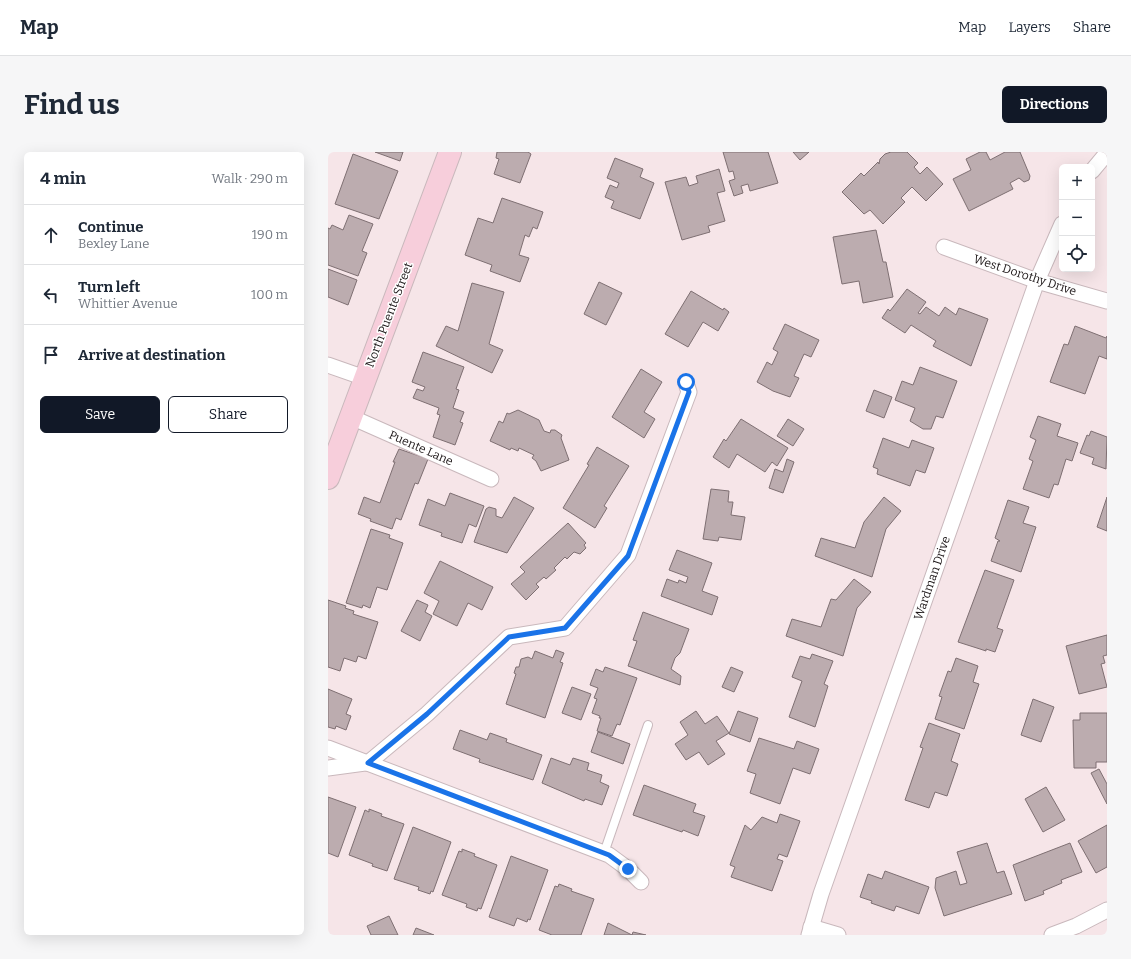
<!DOCTYPE html>
<html lang="en">
<head>
<meta charset="utf-8">
<style>
	:root { --surface:#fff; --page:#f6f6f7; --text:#1f2937; --muted:#747a83; --line:#e0e1e3; --accent:#111827 }
	body { margin:0; font-family:Bitter,serif; background:var(--page); color:var(--text) }
	.controls { position:absolute; right:12px; top:12px; display:grid; overflow:hidden; border-radius:6px; box-shadow:0 4px 16px #0002 }
	.controls button { width:36px; height:36px; display:grid; place-items:center; padding:0; border:0; border-bottom:1px solid var(--line); background:var(--surface); color:var(--text); font:20px sans-serif }
	.stop { position:absolute; width:12px; height:12px; margin:-9px; border:3px solid #1a73e8; border-radius:50%; background:#fff }
	.stop.end { background:#1a73e8; border-color:#fff; box-shadow:0 1px 4px #0008 }
	.list { margin:0; padding:0; list-style:none }
	h2 { display:flex; justify-content:space-between; align-items:center; height:52px; margin:0; padding:0 16px; font-size:17px }
	h2 small { font-size:13px; font-weight:400; color:var(--muted) }
	.list li { display:grid; grid-template-columns:26px 1fr auto; gap:12px; align-items:center; box-sizing:border-box; height:60px; padding:0 16px; border-top:1px solid var(--line) }
	.list b { display:block; font-size:15px; white-space:nowrap }
	.list p { margin:0; font-size:13px; white-space:nowrap; color:var(--muted) }
	.list em { font-size:13px; font-style:normal; color:var(--muted) }
	.actions { display:flex; gap:8px; padding:12px 16px }
	.actions a { flex:1; padding:9px 0; border:1px solid var(--accent); border-radius:6px; text-align:center; font-size:14px; color:var(--accent) }
	.actions .main { background:var(--accent); color:#fff }
	.icon { flex:none; width:22px; height:22px; fill:none; stroke:currentColor; stroke-width:2; stroke-linecap:round; stroke-linejoin:round }
	.map { position:relative; flex:none; width:779px; height:783px; overflow:hidden; border-radius:6px }
	header { display:flex; align-items:center; gap:24px; box-sizing:border-box; height:56px; padding:0 20px; background:var(--surface); border-bottom:1px solid var(--line) }
	header strong { font-size:19px }
	nav { display:flex; gap:22px; margin-inline-start:auto; font-size:14px }
	.intro { display:flex; align-items:center; justify-content:space-between; box-sizing:border-box; height:96px; padding:0 24px }
	h1 { margin:0; font-size:28px }
	.button { padding:10px 18px; border-radius:6px; background:var(--accent); color:#fff; font-size:14px; font-weight:700 }
	main { display:flex; gap:24px; padding:0 24px }
	aside { flex:1; background:var(--surface); border-radius:6px; box-shadow:0 4px 16px #0002 }
	.map>svg:first-child { display:block }
</style>
</head>
<body>
<header>
<strong>Map</strong>
<nav><a>Map</a><a>Layers</a><a>Share</a></nav>
</header>
<div class="intro"><h1>Find us</h1><a class="button">Directions</a></div>
<main>
<aside>
<h2>4 min<small>Walk · 290 m</small></h2>
<ul class="list">
<li><svg class="icon" aria-label="ahead" viewBox="0 0 24 24"><path d="M12 20V5M6 11l6-6 6 6"/></svg><div><b>Continue</b><p>Bexley Lane</p></div><em>190 m</em></li>
<li><svg class="icon" aria-label="left" viewBox="0 0 24 24"><path d="M17 20v-9H6M10 6l-5 5 5 5"/></svg><div><b>Turn left</b><p>Whittier Avenue</p></div><em>100 m</em></li>
<li><svg class="icon" aria-label="arrive" viewBox="0 0 24 24"><path d="M6 21V4h12l-3 4 3 4H6"/></svg><div><b>Arrive at destination</b></div></li>
</ul>
<div class="actions"><a class="main">Save</a><a>Share</a></div>
</aside>
<div class="map">
<svg width="779" height="783" viewBox="0 0 779 783">
	<rect width="100%" height="100%" fill="#f6e5e8"/>
	<!-- building -->
	<g fill="#bcacaf" stroke="#7e6f72">
		<polygon points="47,0 75,0 72,9"/>
		<polygon points="169,0 200,0 203,2 192,31 166,22 171,7 168,6"/>
		<polygon points="395,0 440,0 450,31 422,39 420,32 413,34 415,41 406,44 401,29 407,27 405,19 401,20"/>
		<polygon points="465,0 481,0 472,8"/>
		<polygon points="563,0 579,0 590,11 586,15 592,22 599,15 615,32 598,49 584,35 573,46 577,50 555,72 542,58 536,62 514,40 533,21 536,24 550,10 551,12 552,7 557,2"/>
		<polygon points="652,0 658,0 662,8 677,0 692,0 702,24 701,28 696,30 691,26 682,31 685,37 641,59 625,27 643,18 638,7"/>
		<polygon points="25,2 70,19 51,67 7,52"/>
		<polygon points="287,6 315,17 312,25 326,31 312,67 283,56 286,49 277,45 282,33 289,36 291,31 279,26"/>
		<polygon points="391,17 397,39 389,41 397,69 380,74 382,80 354,88 337,30 358,25 361,34 370,31 368,24"/>
		<polygon points="174,46 215,60 209,77 205,75 201,85 197,83 191,103 201,106 192,130 162,119 164,113 137,103 150,66 165,71"/>
		<polygon points="21,63 45,72 34,99 39,101 30,124 0,113 0,76 2,77 4,73 15,78"/>
		<polygon points="548,78 555,110 558,110 565,145 535,151 531,129 514,132 505,85"/>
		<polygon points="0,117 29,128 20,153 0,145"/>
		<polygon points="271,130 294,141 278,173 256,162"/>
		<polygon points="144,131 176,140 161,192 175,198 164,221 108,194 118,174 130,179"/>
		<polygon points="579,137 598,150 590,161 592,162 598,155 611,164 617,155 628,163 631,156 660,167 643,214 605,194 608,189 583,173 577,181 554,166 560,157 562,159"/>
		<polygon points="363,139 395,158 396,156 401,160 390,179 375,170 360,195 337,182"/>
		<polygon points="457,172 491,188 483,205 476,202 466,224 471,226 462,245 445,239 429,230 439,210 444,213 450,200 445,197"/>
		<polygon points="747,174 778,186 779,184 779,207 771,204 757,242 722,230 736,192 740,193"/>
		<polygon points="95,200 136,215 128,237 131,238 125,256 136,260 132,270 135,271 127,293 105,285 112,263 109,262 111,256 85,246 89,237 95,239 97,235 84,230"/>
		<polygon points="592,215 629,229 615,266 608,264 603,277 595,277 582,269 587,256 567,248 574,229 585,233"/>
		<polygon points="313,217 334,230 316,260 327,267 316,286 284,265"/>
		<polygon points="546,238 564,245 556,266 538,259"/>
		<polygon points="190,258 211,268 216,279 222,281 223,278 227,278 234,283 233,286 241,308 213,319 208,309 204,306 206,303 191,296 190,299 183,296 182,298 162,289 171,269 175,271 179,261 181,262"/>
		<polygon points="710,264 733,272 729,284 750,291 744,309 738,307 730,333 726,332 721,346 695,337 705,309 701,307 708,288 702,285"/>
		<polygon points="413,267 460,296 449,314 444,310 437,320 409,302 401,316 385,305 396,287 398,289"/>
		<polygon points="460,267 476,277 465,294 449,284"/>
		<polygon points="763,279 779,285 778,317 764,312 766,306 752,301 759,283 761,284"/>
		<polygon points="555,286 581,296 584,288 606,296 597,321 588,318 582,334 549,322 550,317 545,315"/>
		<polygon points="269,295 301,314 276,354 279,356 267,376 235,356 261,313 259,312"/>
		<polygon points="71,297 100,307 90,332 87,331 73,368 68,366 64,377 42,369 43,367 30,362 36,345 52,351 67,310 65,310"/>
		<polygon points="459,307 466,310 455,341 441,336 447,317 455,320"/>
		<polygon points="383,337 401,339 400,350 405,350 403,363 417,365 413,388 391,385 390,389 375,387"/>
		<polygon points="122,341 156,354 148,375 141,372 134,391 113,384 114,381 91,373 100,347 117,354"/>
		<polygon points="186,345 206,356 179,401 146,390 158,357 161,355 168,357 168,364 174,366"/>
		<polygon points="556,345 573,359 558,377 544,425 487,404 493,386 527,396 536,370"/>
		<polygon points="779,345 779,379 769,375"/>
		<polygon points="680,348 701,355 695,371 708,375 693,420 663,409 670,389 672,389 667,386"/>
		<polygon points="240,371 258,391 256,393 258,396 252,402 246,400 239,407 237,405 226,416 228,418 218,427 216,425 208,432 211,435 198,448 183,432 197,420 192,415"/>
		<polygon points="43,377 62,383 61,386 75,391 59,438 49,435 42,456 35,453 34,456 18,451"/>
		<polygon points="349,398 384,411 374,439 390,445 384,463 333,444 339,427 350,431 351,428 358,431 360,425 341,418"/>
		<polygon points="112,409 165,435 154,458 140,451 129,474 105,462 111,449 96,441"/>
		<polygon points="657,418 686,428 669,476 675,478 667,500 658,497 658,499 652,497 630,490"/>
		<polygon points="526,427 543,440 529,456 515,504 458,484 464,467 493,475 503,447 508,448"/>
		<polygon points="0,448 18,454 17,456 26,459 25,462 50,470 38,507 30,504 28,510 16,506 12,519 0,515"/>
		<polygon points="89,448 100,453 97,460 104,464 92,489 73,479"/>
		<polygon points="315,460 361,477 352,501 347,506 343,517 353,524 352,533 300,514 309,489 305,488"/>
		<polygon points="779,483 779,503 775,504 777,511 773,512 779,535 751,542 738,494"/>
		<polygon points="228,498 236,501 232,510 235,511 217,566 178,552 188,522 186,521 188,515 191,515 193,507 200,505 204,507 207,499 225,506"/>
		<polygon points="484,502 505,509 496,532 500,534 487,575 461,565 474,529 464,525 472,504 482,507"/>
		<polygon points="628,506 650,514 645,530 651,532 636,577 607,567 614,545 611,544 620,519 623,520"/>
		<polygon points="277,515 309,526 292,573 289,572 284,584 269,579 273,566 271,566 272,564 264,561 269,547 266,546 270,536 262,533 268,517 275,520"/>
		<polygon points="403,515 415,520 406,540 394,535"/>
		<polygon points="244,535 263,542 253,568 234,561"/>
		<polygon points="0,537 24,547 18,562 23,564 18,578 8,574 7,577 0,575"/>
		<polygon points="705,547 726,555 713,590 693,583"/>
		<polygon points="368,559 377,572 389,564 401,581 388,589 397,602 380,613 371,600 358,608 347,592 360,583 352,570"/>
		<polygon points="410,559 430,566 422,590 401,582"/>
		<polygon points="752,561 779,561 779,610 768,610 768,616 746,616 745,568 752,568"/>
		<polygon points="601,571 632,582 623,609 630,612 619,644 607,640 601,656 577,648 595,596 592,595"/>
		<polygon points="132,578 159,588 162,581 179,587 178,590 214,603 205,628 151,610 152,607 125,597"/>
		<polygon points="270,580 302,592 295,612 263,600"/>
		<polygon points="431,586 466,597 469,589 491,597 482,622 465,616 452,652 422,641 428,622 419,619"/>
		<polygon points="223,606 242,613 245,606 261,611 259,618 274,623 272,630 281,634 274,653 257,647 256,649 214,631"/>
		<polygon points="771,617 779,632 779,652 763,621"/>
		<polygon points="316,633 368,652 365,660 377,664 370,684 355,678 354,680 305,663"/>
		<polygon points="718,635 737,668 715,680 697,647"/>
		<polygon points="0,645 28,655 10,705 0,701"/>
		<polygon points="41,657 54,662 53,664 76,672 59,719 44,714 45,712 21,703 37,658 41,660"/>
		<polygon points="452,662 472,669 459,705 451,702 449,707 455,709 444,739 403,725 407,715 402,713 417,673 423,678 434,665 449,671"/>
		<polygon points="779,673 779,715 768,721 750,689"/>
		<polygon points="85,675 123,690 105,740 103,739 102,742 90,738 91,735 66,727"/>
		<polygon points="659,691 669,721 676,719 684,742 616,764 607,736 608,726 628,719 632,733 639,731 629,700"/>
		<polygon points="742,691 754,720 733,728 734,731 715,739 716,742 697,749 685,713"/>
		<polygon points="134,697 147,702 146,704 169,713 153,757 150,756 149,759 138,755 139,752 114,743 131,699 134,700"/>
		<polygon points="183,704 220,718 202,768 200,767 199,770 189,766 186,774 161,765"/>
		<polygon points="557,719 601,735 591,762 568,754 566,759 543,751 544,749 532,745 540,722 554,727"/>
		<polygon points="231,732 244,737 243,739 266,747 253,783 224,783 211,778 227,734 230,735"/>
		<polygon points="61,764 70,783 43,783 39,774"/>
		<polygon points="280,771 304,783 305,780 318,783 276,783"/>
		<polygon points="88,776 106,783 85,783"/>
	</g>
	<g fill="none" stroke-linecap="round" stroke-linejoin="round">
		<defs>
			<polyline id="lane" points="276,701 320,573"/>
			<g id="street">
				<polyline points="764,19 779,1"/>
				<polyline points="616,95 709,129 779,149"/>
				<polyline points="0,213 37,226"/>
				<polyline points="23,265 163,327"/>
				<polyline points="0,596 281,703 300,717 313,730"/>
				<polyline points="40,611 99,562 181,485 237,476 300,403 361,240 358,231"/>
				<polyline points="0,616 37,611"/>
				<polyline points="483,775 510,783"/>
				<polyline points="481,783 493,742 709,129 734,72"/>
				<polyline points="724,783 748,774 779,758"/>
			</g>
			<polyline id="secondary" points="0,326 122,0"/>
		</defs>
		<!-- lane casing -->
		<use href="#lane" stroke="#c9b8bc" stroke-width="10"/>
		<!-- street casing -->
		<use href="#street" stroke="#c9b8bc" stroke-width="17"/>
		<!-- secondary casing -->
		<use href="#secondary" stroke="#c9b8bc" stroke-width="24"/>
		<!-- lane -->
		<use href="#lane" stroke="#fff" stroke-width="8"/>
		<!-- street -->
		<use href="#street" stroke="#fff" stroke-width="15"/>
		<!-- secondary -->
		<use href="#secondary" stroke="#f7cedb" stroke-width="22"/>
	</g>
	<g fill="none" stroke-linecap="round" stroke-linejoin="round">
		<!-- route -->
		<polyline stroke="#1a73e8" stroke-width="5" points="300,717 281,703 40,611 99,562 181,485 237,476 300,404 361,240 358,230"/>
	</g>
	<g text-anchor="middle" stroke-width="3" stroke-linejoin="round" paint-order="stroke">
		<!-- street labels -->
		<g font-size="12" fill="#1e1819" stroke="#fff">
			<text transform="translate(697 123) rotate(18)" y="4">West Dorothy Drive</text>
			<text transform="translate(61 163) rotate(-69)" y="4">North Puente Street</text>
			<text transform="translate(93 296) rotate(24)" y="4">Puente Lane</text>
			<text transform="translate(604 426) rotate(-71)" y="4">Wardman Drive</text>
		</g>
	</g>
</svg>
<div class="controls">
<button>+</button>
<button>−</button>
<button><svg class="icon" aria-label="locate" viewBox="0 0 24 24"><circle cx="12" cy="12" r="6"/><path d="M12 2v4M12 18v4M2 12h4M18 12h4"/></svg></button>
</div>
<div class="stop" style="left:358px;top:230px"></div>
<div class="stop end" style="left:300px;top:717px"></div>
</div>
</main>
</body>
</html>
